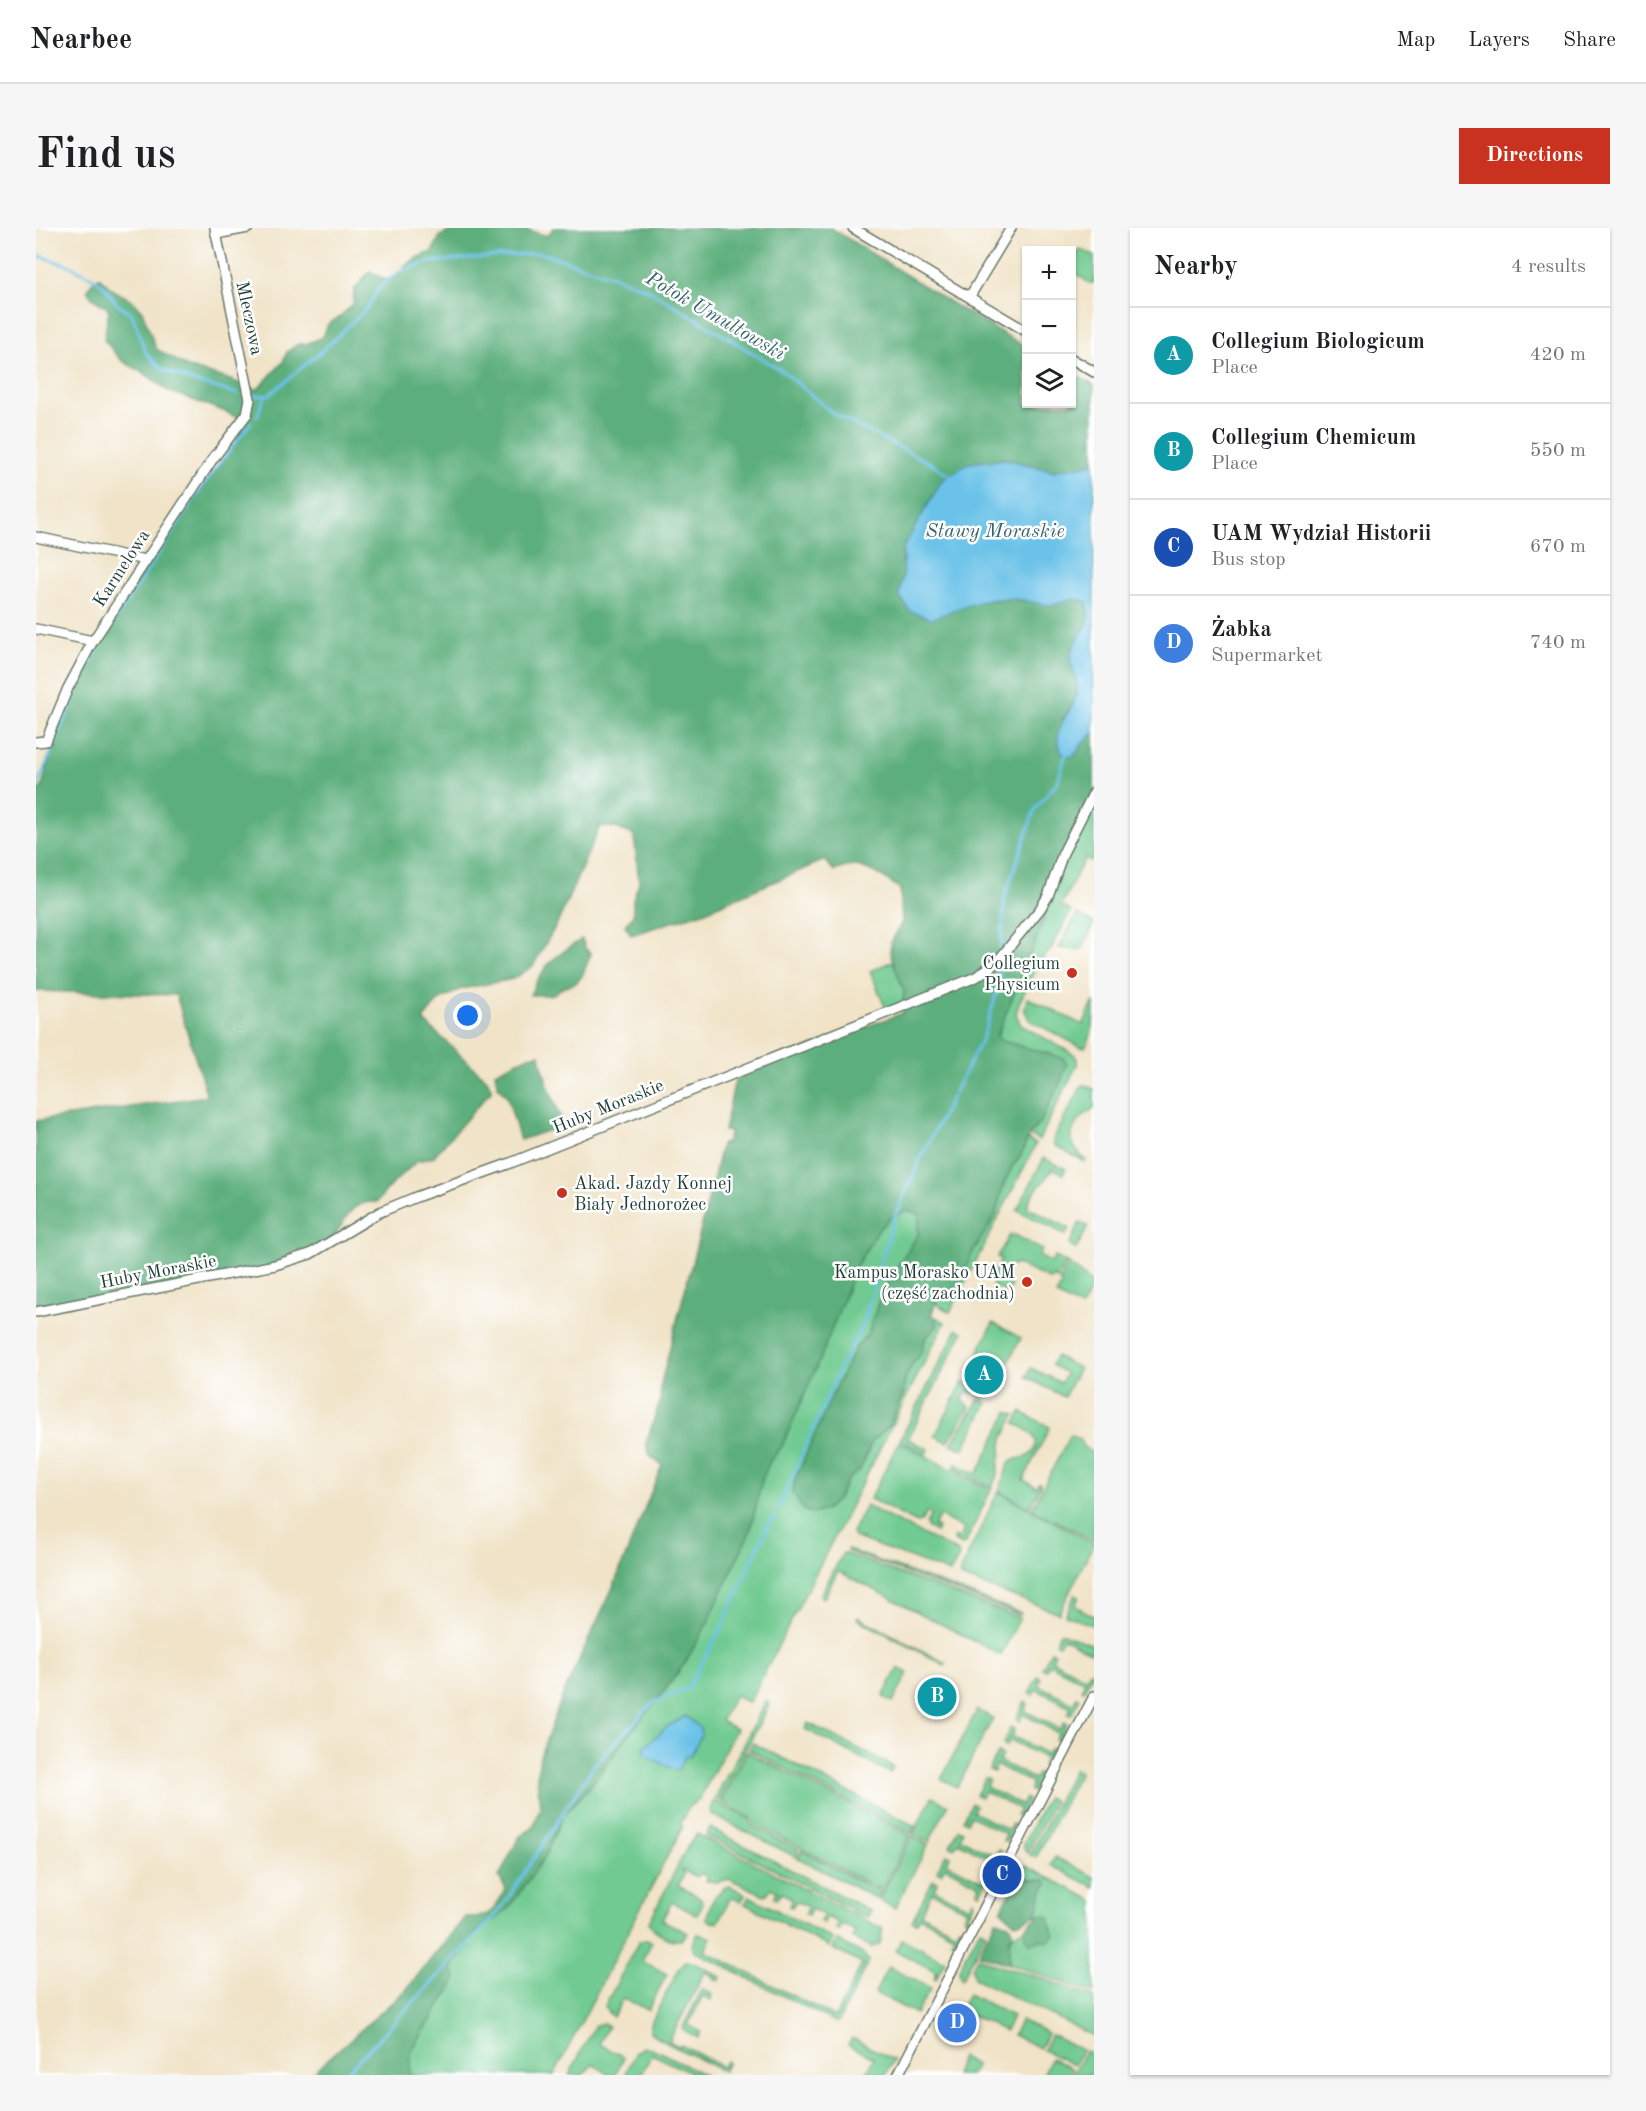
<!DOCTYPE html>
<html lang="en">
<head>
<meta charset="utf-8">
<style>
	:root { --surface:#fff; --page:#f6f6f6; --text:#202124; --muted:#757577; --line:#e0e0e0; --accent:#c8321e }
	body { margin:0; font-family:"Old Standard TT",serif; background:var(--page); color:var(--text) }
	.controls { position:absolute; right:18px; top:18px; display:grid; overflow:hidden; border-radius:0px; box-shadow:0 2px 4px #0004 }
	.controls button { width:54px; height:54px; display:grid; place-items:center; padding:0; border:0; border-bottom:2px solid var(--line); background:var(--surface); color:var(--text); font:30px sans-serif }
	.you { position:absolute; left:432px; top:788px; width:21px; height:21px; margin:-15px; border:4px solid #fff; border-radius:50%; background:#1a73e8; box-shadow:0 0 0 9px #1a73e833 }
	.badge { display:grid; place-items:center; width:39px; height:39px; border-radius:50%; background:var(--accent); color:#fff; font-size:20px; font-weight:700 }
	.pin { position:absolute; translate:-50% -50%; border:3px solid #fff; box-shadow:0 2px 6px #0006 }
	.list { margin:0; padding:0; list-style:none }
	h2 { display:flex; justify-content:space-between; align-items:center; height:78px; margin:0; padding:0 24px; font-size:26px }
	h2 small { font-size:20px; font-weight:400; color:var(--muted) }
	.list li { display:grid; grid-template-columns:39px 1fr auto; gap:18px; align-items:center; box-sizing:border-box; height:96px; padding:0 24px; border-top:2px solid var(--line) }
	.list b { display:block; font-size:22px; white-space:nowrap }
	.list p { margin:0; font-size:20px; white-space:nowrap; color:var(--muted) }
	.list em { font-size:20px; font-style:normal; color:var(--muted) }
	.icon { flex:none; width:33px; height:33px; fill:none; stroke:currentColor; stroke-width:2; stroke-linecap:round; stroke-linejoin:round }
	.map { position:relative; flex:none; width:1058px; height:1847px; overflow:hidden; border-radius:0px }
	header { display:flex; align-items:center; gap:36px; box-sizing:border-box; height:84px; padding:0 30px; background:var(--surface); border-bottom:2px solid var(--line) }
	header strong { font-size:28px }
	nav { display:flex; gap:33px; margin-inline-start:auto; font-size:21px }
	.intro { display:flex; align-items:center; justify-content:space-between; box-sizing:border-box; height:144px; padding:0 36px }
	h1 { margin:0; font-size:42px }
	.button { padding:15px 27px; border-radius:0px; background:var(--accent); color:#fff; font-size:21px; font-weight:700 }
	main { display:flex; gap:36px; padding:0 36px }
	aside { flex:1; background:var(--surface); border-radius:0px; box-shadow:0 2px 4px #0004 }
	.map>svg:first-child { display:block }
</style>
</head>
<body>
<header>
<strong>Nearbee</strong>
<nav><a>Map</a><a>Layers</a><a>Share</a></nav>
</header>
<div class="intro"><h1>Find us</h1><a class="button">Directions</a></div>
<main>
<div class="map">
<svg width="1058" height="1847" viewBox="0 0 1058 1847">
	<rect width="100%" height="100%" fill="#fff"/>
	<filter id="ink" filterUnits="userSpaceOnUse"><feTurbulence type="fractalNoise" baseFrequency=".0167" numOctaves="2"/><feDisplacementMap in="SourceGraphic" scale="12" xChannelSelector="R" yChannelSelector="G"/><feConvolveMatrix kernelMatrix="1 2 1 2 8 2 1 2 1" color-interpolation-filters="sRGB"/></filter>
	<filter id="wash" filterUnits="userSpaceOnUse"><feTurbulence type="fractalNoise" baseFrequency=".008" numOctaves="4" result="noise"/><feDisplacementMap in="SourceGraphic" scale="24" xChannelSelector="R" yChannelSelector="G"/><feGaussianBlur stdDeviation="1.35" result="paint"/><feColorMatrix in="noise" values="0 0 0 0 0 0 0 0 0 0 0 0 0 0 0 0 0 1.4 0 .05"/><feComposite in="paint" operator="in"/></filter>
	<g filter="url(#wash)">
		<rect width="100%" height="100%" fill="#f0e3c7"/>
		<!-- green -->
		<g fill="#71ca91" stroke="#488462" stroke-width="1.5">
			<polygon points="1044,21 1058,28 1058,55 1053,55 1036,43 1036,34"/>
			<polygon points="1058,577 1058,633 1057,634 1049,630 1025,678 1035,683 1015,721 1004,734 983,775 980,786 985,797 1039,827 1041,831 1041,837 1003,912 993,907 1005,893 1025,853 1027,830 966,813 961,807 1002,707 1029,631"/>
			<polygon points="1041,686 1058,695 1047,720 1040,722 1023,720"/>
			<polygon points="857,733 868,763 867,775 850,781 834,743"/>
			<path d="M992,770L1047,797L1058,773C1058,788 1058,808 1049,819H1045L993,792L988,780Z"/>
			<path d="M1046,857H1048L1058,861V880C1037,894 1024,911 1050,932L1049,934L1019,918L1017,912Z"/>
			<path d="M991,911L1000,916L914,1084L900,1076C900,1064 912,1061 923,1057L935,1027L959,988L968,956L976,939L985,927Z"/>
			<path d="M1008,930L1030,941L1027,946L1016,940C1010,955 994,963 991,979L1033,1000L1030,1007L981,982Z"/>
			<polygon points="871,982 883,986 882,1007 846,1062 833,1104 819,1121 802,1154 759,1252 757,1264 801,1272 811,1252 824,1242 836,1213 853,1198 867,1166 870,1148 877,1135 885,1126 889,1111 901,1098 901,1090 909,1094 713,1475 698,1467 697,1470 685,1493 700,1501 663,1572 654,1578 644,1596 647,1598 518,1847 374,1847 375,1823 421,1751 415,1740 442,1703 471,1682 508,1630 527,1587 555,1557 595,1503 627,1465 650,1433 672,1394 714,1303 726,1252 734,1233 746,1218 784,1131 820,1038 842,1002 854,990"/>
			<polygon points="1044,994 1052,999 1040,1021 1034,1018 1034,1016"/>
			<polygon points="974,1007 979,1007 1006,1022 1003,1028 1016,1035 1019,1029 1030,1034 1021,1051 1017,1049 1015,1052 981,1036 973,1039 969,1044 970,1053 975,1058 971,1065 957,1058 956,1050 965,1031 961,1029"/>
			<polygon points="1032,1035 1057,1056 1045,1080 1020,1067 1026,1056 1023,1054"/>
			<polygon points="957,1095 985,1110 970,1139 959,1133 959,1130 957,1132 942,1125"/>
			<polygon points="921,1101 927,1104 872,1211 892,1221 890,1226 864,1212"/>
			<polygon points="1020,1128 1043,1140 1028,1169 990,1149 995,1140 1025,1155 1030,1145 1015,1137"/>
			<polygon points="927,1154 951,1167 949,1171 936,1164 929,1165 927,1173 934,1179 912,1214 899,1208"/>
			<polygon points="943,1171 952,1176 950,1178 927,1222 915,1216"/>
			<polygon points="972,1184 979,1187 967,1211 961,1247 956,1260 918,1240 920,1236 941,1246"/>
			<path d="M985,1184L1014,1199L987,1252L1000,1259L1003,1255L1005,1257L994,1279L963,1263L973,1235L980,1231L991,1229C1010,1214 994,1203 979,1195Z"/>
			<polygon points="1034,1207 1045,1212 1047,1219 1058,1226 1058,1312 996,1281"/>
			<polygon points="863,1214 955,1262 929,1316 926,1317 918,1313 919,1309 923,1311 928,1301 904,1288 898,1298 902,1300 900,1304 891,1299 890,1296 895,1286 891,1284 885,1294 881,1295 834,1271"/>
			<polygon points="962,1264 1058,1315 1023,1385 924,1349 924,1343"/>
			<polygon points="830,1278 922,1324 923,1329 914,1345 818,1309 816,1304"/>
			<polygon points="811,1321 985,1385 984,1387 811,1323"/>
			<polygon points="807,1325 808,1325 984,1390 965,1427 802,1343 788,1370 784,1368"/>
			<polygon points="1039,1367 1043,1369 1039,1378 1058,1388 1058,1398 1029,1387"/>
			<polygon points="822,1389 910,1435 909,1437 821,1391"/>
			<polygon points="1024,1405 1058,1417 1058,1426 1027,1410 1023,1417 1019,1415"/>
			<polygon points="1015,1423 1019,1425 1016,1432 1050,1450 1054,1443 1057,1445 1048,1462 1045,1461 1049,1454 1013,1436 1010,1442 1006,1440"/>
			<polygon points="862,1440 872,1445 857,1474 847,1469"/>
			<polygon points="1002,1448 1005,1450 1002,1457 1037,1475 1041,1469 1044,1470 1035,1487 1032,1486 1035,1479 1000,1461 997,1467 993,1465"/>
			<polygon points="730,1473 734,1475 710,1521 706,1518"/>
			<polygon points="989,1474 992,1476 989,1483 1024,1501 1028,1494 1031,1496 1022,1513 1019,1511 1022,1505 987,1486 984,1493 980,1491"/>
			<polygon points="941,1482 957,1490 921,1559 905,1551"/>
			<polygon points="772,1495 857,1538 854,1545 769,1501"/>
			<polygon points="975,1499 979,1501 976,1508 1011,1526 1015,1520 1018,1521 1009,1538 1006,1537 1009,1530 974,1512 971,1518 967,1516"/>
			<polygon points="717,1515 879,1598 875,1605 713,1522"/>
			<polygon points="705,1521 709,1523 684,1573 679,1570"/>
			<polygon points="711,1524 874,1607 846,1662 718,1596 716,1590 686,1574"/>
			<polygon points="962,1525 966,1527 963,1533 998,1551 1002,1545 1005,1546 996,1564 993,1562 996,1555 961,1537 958,1544 953,1542"/>
			<polygon points="1038,1541 1044,1544 1000,1630 994,1627"/>
			<polygon points="949,1550 953,1552 950,1559 985,1577 989,1570 992,1572 983,1589 980,1588 983,1581 948,1563 945,1569 940,1567"/>
			<polygon points="896,1569 912,1577 893,1614 877,1606"/>
			<polygon points="1011,1569 1018,1573 991,1625 988,1621 988,1615"/>
			<polygon points="678,1573 714,1591 716,1598 763,1622 760,1629 675,1586 674,1581"/>
			<polygon points="936,1575 940,1577 937,1584 972,1602 976,1596 979,1597 970,1614 967,1613 970,1606 935,1588 931,1594 927,1592"/>
			<polygon points="674,1600 835,1683 831,1689 670,1607"/>
			<polygon points="923,1601 927,1603 924,1610 959,1628 963,1621 966,1623 957,1640 954,1638 957,1632 922,1614 918,1620 914,1618"/>
			<path d="M661,1606L847,1701L844,1716L836,1719L816,1710L819,1703L807,1696L803,1703L800,1701L803,1695L791,1689L788,1695L784,1693L788,1687L776,1681L772,1687L769,1686L772,1679L760,1673L756,1679L753,1678L756,1671L745,1664L741,1671L738,1669L741,1663L735,1660L731,1666L728,1667L694,1651L681,1654L672,1653H670L671,1649L664,1645L661,1649L644,1641L648,1646L642,1658L665,1670L666,1677L661,1687L636,1674L626,1692L652,1705L645,1712C632,1713 618,1705 613,1694L652,1618Z"/>
			<polygon points="876,1608 892,1617 859,1680 843,1672"/>
			<polygon points="766,1623 845,1664 841,1671 762,1630"/>
			<polygon points="910,1626 914,1628 911,1635 946,1653 950,1647 953,1648 944,1665 941,1664 944,1657 909,1639 905,1645 901,1643"/>
			<polygon points="1019,1629 1058,1649 1058,1659 1014,1637"/>
			<path d="M988,1637L1058,1673V1765L973,1736C973,1717 969,1708 988,1701L990,1710L995,1716C1006,1711 1014,1701 1014,1689L1000,1687C1004,1676 1004,1665 1011,1656L994,1652L989,1648L978,1657Z"/>
			<polygon points="897,1652 901,1654 898,1661 933,1679 937,1672 939,1674 931,1691 928,1689 931,1682 896,1664 885,1686 920,1704 924,1698 927,1699 918,1715 915,1713 918,1707 884,1689 880,1695 876,1693"/>
			<path d="M694,1658L709,1666L705,1674L695,1669L682,1695L678,1693L677,1695L671,1691C672,1679 681,1660 694,1658Z"/>
			<polygon points="713,1668 797,1711 793,1719 709,1676"/>
			<polygon points="944,1701 950,1704 926,1751 923,1745 923,1741"/>
			<polygon points="662,1706 675,1710 669,1723 799,1789 826,1736 797,1721 801,1712 827,1726 833,1733 802,1794 799,1794 658,1723 656,1717"/>
			<polygon points="866,1711 909,1733 900,1751 898,1750 901,1744 860,1723"/>
			<polygon points="610,1712 616,1714 606,1733 631,1746 612,1782 587,1770 577,1789 572,1784 569,1778 603,1713"/>
			<polygon points="941,1729 963,1738 999,1748 1058,1769 1058,1808 938,1750 936,1740"/>
			<polygon points="650,1733 659,1735 685,1749 683,1753 678,1751 679,1749 669,1744 633,1813 644,1819 645,1817 687,1839 690,1833 692,1834 687,1843 621,1810 614,1804 615,1795 644,1739"/>
			<polygon points="852,1739 895,1760 880,1786 839,1765"/>
			<polygon points="666,1761 677,1767 675,1772 667,1768 652,1797 665,1804 662,1810 646,1801"/>
			<polygon points="932,1766 977,1788 969,1803 924,1782"/>
			<polygon points="985,1792 1012,1805 1004,1820 977,1807"/>
			<polygon points="566,1796 572,1798 563,1816 588,1829 579,1847 572,1847 557,1835 547,1847 533,1847 559,1797"/>
			<polygon points="1015,1807 1046,1822 1038,1837 1007,1822"/>
			<polygon points="816,1810 858,1832 849,1847 829,1847 838,1830 812,1817"/>
			<polygon points="608,1819 616,1820 669,1847 658,1847 616,1826 605,1847 589,1847 600,1824"/>
			<polygon points="1049,1823 1058,1827 1058,1847 1037,1847"/>
			<polygon points="925,1829 940,1837 935,1847 919,1847"/>
			<polygon points="1015,1830 1037,1841 1034,1847 1007,1847"/>
		</g>
		<!-- forest -->
		<g fill="#5cae7b" stroke="#3e7658" stroke-width="1.5">
			<path d="M421,0H485L512,8L517,0H795L923,80L990,119V176H1036V145L1058,157V235L1018,243L970,231L933,235L906,252L867,320V348L863,367L924,379L948,373L976,371L1016,377L1035,370L1051,374C1058,404 1042,401 1036,423C1033,436 1039,443 1041,455C1044,468 1033,482 1026,492L1038,528L1047,515L1058,505V577L1029,631L1002,707L961,807L966,813L1027,830L1031,836L1025,853L1005,893L993,907L985,927L976,939L968,955L959,988L935,1027L923,1057L915,1066L905,1065C899,1071 899,1079 895,1087L901,1090V1098L889,1111L885,1126L877,1135L870,1148L867,1166L853,1198L836,1213L824,1242L811,1252L801,1272L789,1282L777,1286L767,1282L757,1264L759,1252L802,1154L819,1121L833,1104L846,1062L882,1007L883,986L871,982L854,990L842,1002L820,1038L784,1131L746,1218L734,1233L726,1252L714,1303L672,1394L650,1433L627,1465L595,1503L555,1557L527,1587L508,1630L471,1682L442,1703L415,1740L421,1751L375,1823L374,1847H274L370,1762L429,1689C456,1690 458,1682 470,1661L463,1649L483,1609L497,1600L504,1579L501,1549L504,1528L528,1464L578,1357L626,1237L614,1228L610,1215L624,1173L625,1156C644,1076 668,997 685,917L691,914L694,903H688L699,852L777,818L867,785L868,763L854,725L855,715L866,694L864,661C851,651 834,639 817,638C811,638 804,641 798,643L789,632L667,684L595,707L589,697L597,687V671L603,654L598,607L580,600L564,598L522,694L497,738L477,751L425,761L402,773L387,792L451,852L456,862L397,929L381,933L353,959L341,974C305,972 312,1004 284,1020C277,1024 264,1022 256,1023L243,1037L211,1048L142,1056L8,1082L0,1078V893L171,868L140,767L0,763V565L6,559L15,525L14,515L17,504L38,467L48,441L94,362L190,229L210,194L190,184L132,163L111,147L86,133L68,112L73,81L56,70L51,63L55,56L63,49L77,62L96,72L106,83L120,121L153,140L189,150L221,162L247,134L251,124L262,116H270L287,109L292,96L304,89L317,76L318,62L334,43L348,51L361,50C368,35 381,28 396,24L404,8Z"/>
			<path d="M546,711L549,720L555,726L546,748L541,754L526,760L516,767H494C508,735 517,730 546,711Z"/>
			<path d="M504,826C507,849 520,876 528,897L484,912L471,868L462,858L459,844L493,828Z"/>
			<path d="M989,1648L994,1652H1010L1011,1656C1004,1665 1004,1676 1000,1687L985,1694L979,1695L965,1682L978,1658Z"/>
			<polygon points="1006,1687 1014,1689 1014,1697 1019,1708 1012,1714 1004,1712 995,1716 990,1710 988,1701 1001,1689"/>
			<polygon points="960,1692 973,1696 977,1705 973,1711 973,1736 942,1726"/>
		</g>
		<!-- water -->
		<g fill="#6bc2e8" stroke="#45808e" stroke-width="1.5">
			<path d="M970,231L1018,243L1058,235V505L1047,515L1038,528L1029,529C1006,498 1045,484 1041,456C1040,442 1032,440 1036,424C1041,402 1058,404 1051,374C1028,367 1032,376 1015,377C1003,377 990,372 978,371C949,369 922,380 896,391L874,383L863,367L867,348V320L906,252L933,235Z"/>
			<polygon points="650,1488 664,1500 665,1507 654,1529 650,1527 642,1542 640,1543 611,1528 609,1524 609,1518 632,1498"/>
		</g>
		<g fill="none" stroke-linecap="round" stroke-linejoin="round">
			<!-- stream -->
			<g stroke="#6bc2e8" stroke-width="3">
				<polyline points="0,27 32,37 56,49 68,58 81,76 96,86 110,125 126,141 156,153 202,166"/>
				<polyline points="217,168 233,167 289,120 332,79 344,58 363,44 394,34 505,25 577,48 613,62 748,144 798,186 898,237 915,249"/>
				<polyline points="221,188 228,170"/>
				<polyline points="0,561 48,445 64,415 167,258 215,194"/>
				<polyline points="965,721 969,668 999,581 1022,553 1029,529"/>
				<polyline points="742,1281 805,1138 827,1097 858,990 886,927 948,807 963,757 964,743"/>
				<polyline points="308,1847 463,1684 558,1537 617,1475 652,1460 687,1397 731,1299 738,1289"/>
			</g>
		</g>
	</g>
	<g filter="url(#ink)">
		<g fill="none" stroke-linecap="round" stroke-linejoin="round">
			<defs>
				<g id="minor">
					<polyline points="817,0 990,103"/>
					<polyline points="180,6 212,0"/>
					<polyline points="934,68 975,0"/>
					<polyline points="1036,131 1058,144"/>
					<polyline points="0,309 109,332"/>
					<polyline points="0,401 57,413"/>
					<polyline points="0,514 10,513 32,460 57,413 176,232 211,186 214,171 179,0"/>
					<polyline points="0,1084 239,1037 274,1026 344,984 380,969 472,936 940,749 961,734 1004,681 1012,668 1027,625 1058,564"/>
					<polyline points="862,1847 1058,1468"/>
				</g>
			</defs>
			<!-- minor casing -->
			<use href="#minor" stroke="#687767" stroke-width="12"/>
			<!-- minor -->
			<use href="#minor" stroke="#fff" stroke-width="9"/>
		</g>
	</g>
	<!-- markers -->
	<g fill="#c8321e" stroke="#fff" stroke-width="2">
		<circle cx="1036" cy="745" r="6"/>
		<circle cx="526" cy="965" r="6"/>
		<circle cx="991" cy="1054" r="6"/>
	</g>
	<g text-anchor="middle" stroke-width="5" stroke-linejoin="round" paint-order="stroke">
		<!-- street labels -->
		<g font-size="18" fill="#1f3d34" stroke="#fff">
			<text transform="translate(214 90) rotate(78)" y="6">Mleczowa</text>
			<text transform="translate(85 340) rotate(-57)" y="6">Karmelowa</text>
			<text transform="translate(572 878) rotate(-22)" y="6">Huby Moraskie</text>
			<text transform="translate(122 1043) rotate(-11)" y="6">Huby Moraskie</text>
		</g>
		<!-- poi labels -->
		<g font-size="18" fill="#1f3d34" stroke="#fff" text-anchor="end">
			<text x="1024" y="741">Collegium<tspan x="1024" dy="21">Physicum</tspan></text>
			<text x="538" y="961" text-anchor="start">Akad. Jazdy Konnej<tspan x="538" dy="21">Biały Jednorożec</tspan></text>
			<text x="979" y="1050">Kampus Morasko UAM<tspan x="979" dy="21">(część zachodnia)</tspan></text>
		</g>
		<!-- water labels -->
		<g font-size="20" font-style="italic" fill="#36656a" stroke="#fff">
			<text transform="translate(680 87) rotate(30)" y="7">Potok Umultowski</text>
			<text x="959" y="309">Stawy Moraskie</text>
		</g>
	</g>
</svg>
<div class="controls">
<button>+</button>
<button>−</button>
<button><svg class="icon" aria-label="layers" viewBox="0 0 24 24"><path d="M12 4l9 5-9 5-9-5zM3 14l9 5 9-5"/></svg></button>
</div>
<div class="you"></div>
<div class="pin badge" style="left:948px;top:1147px;background:#0f9aa8">A</div>
<div class="pin badge" style="left:901px;top:1469px;background:#0f9aa8">B</div>
<div class="pin badge" style="left:966px;top:1647px;background:#1a4fb4">C</div>
<div class="pin badge" style="left:921px;top:1795px;background:#3f7fe0">D</div>
</div>
<aside>
<h2>Nearby<small>4 results</small></h2>
<ul class="list">
<li><span class="badge" style="background:#0f9aa8">A</span><div><b>Collegium Biologicum</b><p>Place</p></div><em>420 m</em></li>
<li><span class="badge" style="background:#0f9aa8">B</span><div><b>Collegium Chemicum</b><p>Place</p></div><em>550 m</em></li>
<li><span class="badge" style="background:#1a4fb4">C</span><div><b>UAM Wydział Historii</b><p>Bus stop</p></div><em>670 m</em></li>
<li><span class="badge" style="background:#3f7fe0">D</span><div><b>Żabka</b><p>Supermarket</p></div><em>740 m</em></li>
</ul>
</aside>
</main>
</body>
</html>
